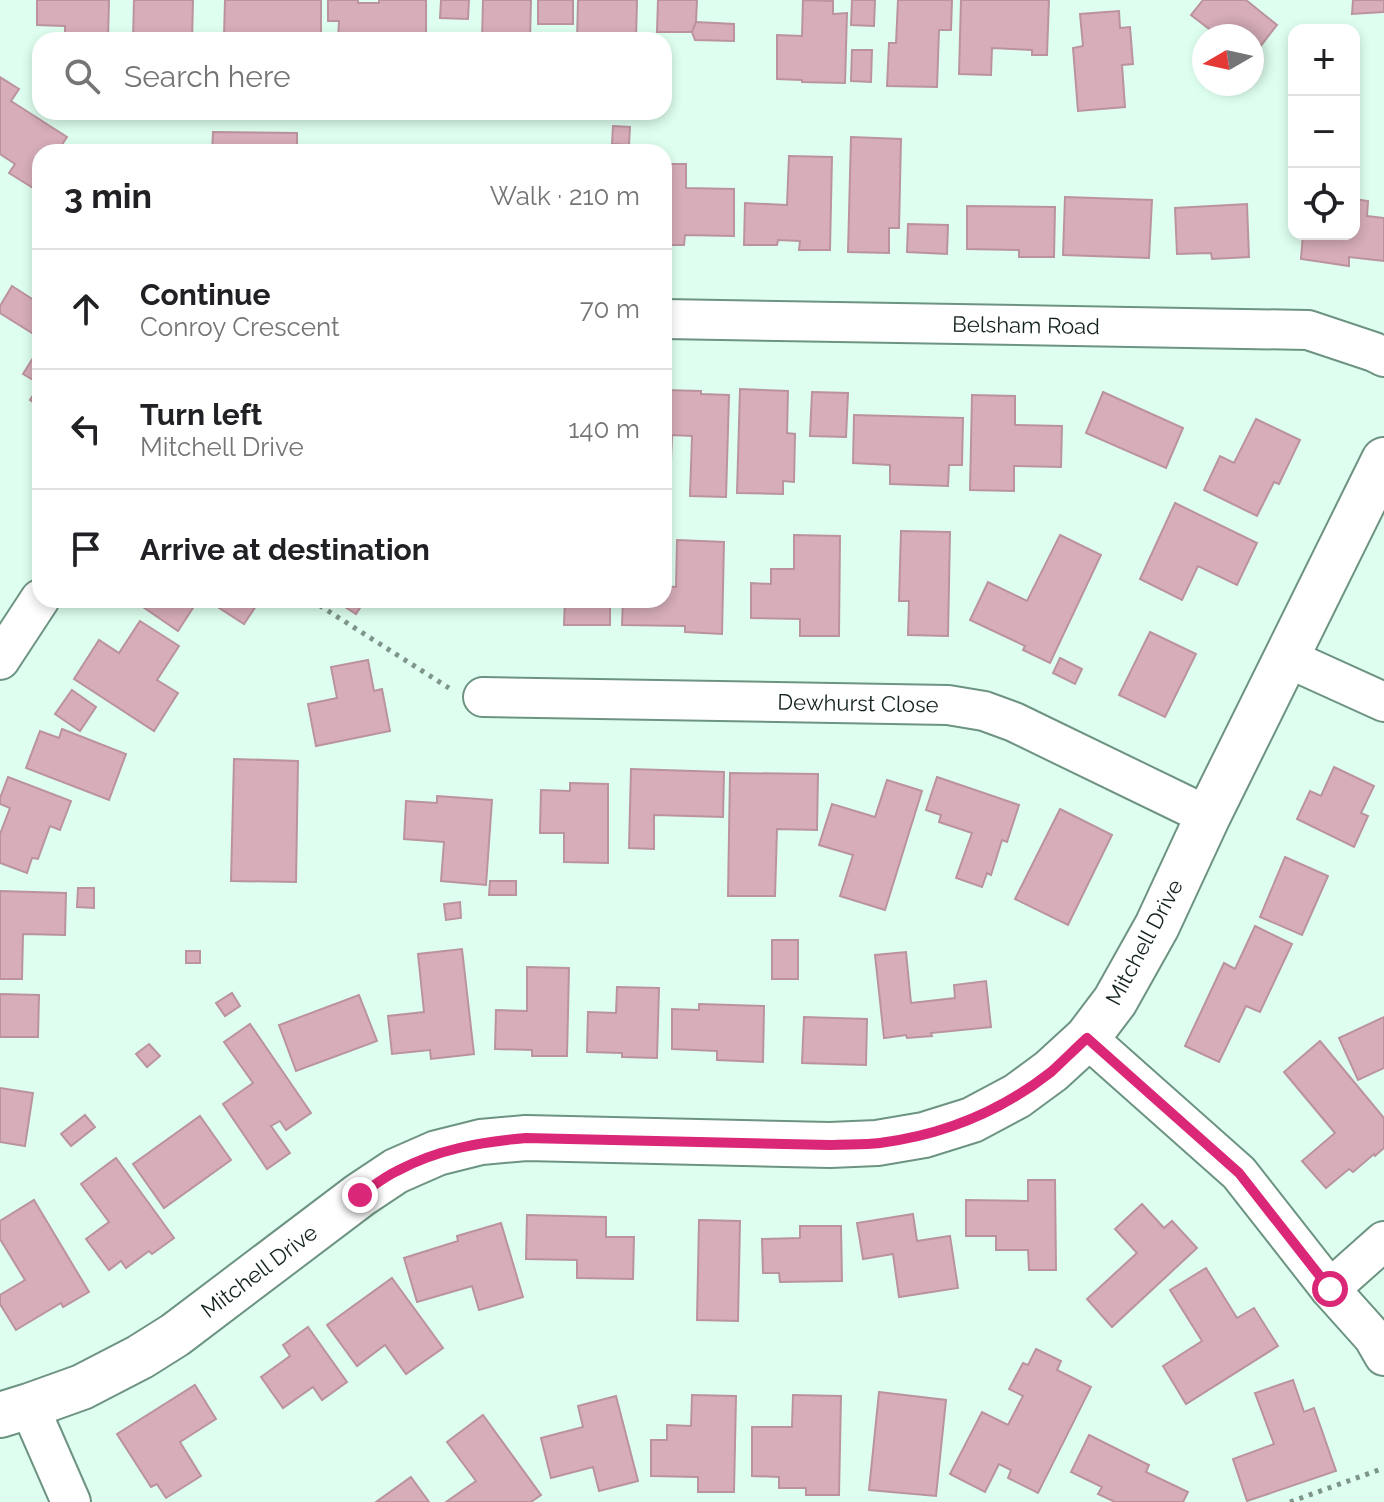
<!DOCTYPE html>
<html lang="en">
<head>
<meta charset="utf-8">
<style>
	:root { --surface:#fff; --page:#f6f6f6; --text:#202124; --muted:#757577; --line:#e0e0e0 }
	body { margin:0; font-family:Raleway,sans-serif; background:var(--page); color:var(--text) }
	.controls { position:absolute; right:24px; top:24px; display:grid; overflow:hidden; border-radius:16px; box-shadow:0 4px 12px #0003 }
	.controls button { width:72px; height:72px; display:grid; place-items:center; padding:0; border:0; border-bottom:2px solid var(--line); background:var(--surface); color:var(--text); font:40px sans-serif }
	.compass { position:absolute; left:1192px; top:24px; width:72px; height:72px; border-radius:50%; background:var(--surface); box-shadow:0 4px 12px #0003; rotate:261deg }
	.stop { position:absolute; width:24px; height:24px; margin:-18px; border:6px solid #db2777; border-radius:50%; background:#fff }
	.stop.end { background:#db2777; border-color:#fff; box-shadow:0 2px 8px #0008 }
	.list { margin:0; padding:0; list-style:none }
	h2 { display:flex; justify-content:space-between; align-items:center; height:104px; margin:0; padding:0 32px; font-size:34px }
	h2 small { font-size:26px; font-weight:400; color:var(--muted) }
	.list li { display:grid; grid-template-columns:52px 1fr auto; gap:24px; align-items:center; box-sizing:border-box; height:120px; padding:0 32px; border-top:2px solid var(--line) }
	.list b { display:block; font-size:30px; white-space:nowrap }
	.list p { margin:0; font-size:26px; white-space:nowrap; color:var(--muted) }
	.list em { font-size:26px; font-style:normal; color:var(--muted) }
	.icon { flex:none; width:44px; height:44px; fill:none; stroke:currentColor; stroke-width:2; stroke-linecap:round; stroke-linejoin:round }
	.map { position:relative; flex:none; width:1384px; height:1502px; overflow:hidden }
	.search { position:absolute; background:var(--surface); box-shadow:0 4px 12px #0003; left:32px; top:32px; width:640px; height:88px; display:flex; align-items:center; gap:20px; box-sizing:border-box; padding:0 28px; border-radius:24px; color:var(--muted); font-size:30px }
	.panel { position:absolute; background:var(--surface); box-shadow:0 4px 12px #0003; left:32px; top:144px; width:640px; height:464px; border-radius:24px }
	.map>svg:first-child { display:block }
</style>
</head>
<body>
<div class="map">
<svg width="1384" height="1502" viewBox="0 0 1384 1502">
	<rect width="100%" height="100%" fill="#deffef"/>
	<!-- building -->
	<g fill="#d6adb8" stroke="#bb939e" stroke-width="2">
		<polygon points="37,0 109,0 108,40 65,40 65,26 37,25"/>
		<polygon points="134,0 193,0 192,40 133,40"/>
		<polygon points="225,0 321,0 321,39 224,37"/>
		<polygon points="328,0 358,0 358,3 379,3 379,0 426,0 426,40 338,40 339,21 328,21"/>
		<polygon points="441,0 469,0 468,19 440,18"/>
		<polygon points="483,0 531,0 530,40 482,40"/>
		<rect x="538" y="0" width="35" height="24"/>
		<polygon points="578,0 637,0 636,40 577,40"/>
		<polygon points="658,0 697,0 696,22 692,32 657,32"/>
		<polygon points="803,0 833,1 833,14 847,13 845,83 802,82 802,80 777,79 777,35 802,36"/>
		<polygon points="852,0 875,0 874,26 851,25"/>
		<polygon points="898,0 952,0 951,30 939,30 937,87 887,86 889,43 896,43"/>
		<polygon points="961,0 1049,0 1047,55 1032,55 1032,50 992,48 991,75 959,74"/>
		<polygon points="1203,0 1246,0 1277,25 1252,57 1252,36 1210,36 1213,32 1191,15"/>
		<polygon points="1353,0 1384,0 1384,12 1352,14"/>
		<polygon points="1119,11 1120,28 1130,27 1133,64 1122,65 1125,107 1078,111 1073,48 1083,46 1080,14"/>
		<polygon points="696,22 734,24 734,41 695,40 692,32"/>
		<polygon points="852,50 872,50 871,82 851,81"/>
		<polygon points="0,77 19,89 11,101 67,137 57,152 40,152 40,178 33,188 9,173 15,164 0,154"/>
		<polygon points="613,126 630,127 629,145 612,144"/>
		<polygon points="213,132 297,133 297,152 212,152"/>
		<polygon points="851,137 901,139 899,228 889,228 889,253 848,252"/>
		<polygon points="789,156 832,157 830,250 799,250 800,241 778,240 777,245 744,245 745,203 787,205"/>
		<polygon points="664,164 686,164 686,188 734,189 734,236 685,235 684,245 664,245"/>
		<polygon points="1065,197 1152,200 1149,258 1063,255"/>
		<polygon points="1354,199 1368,201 1367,216 1384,218 1384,261 1349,257 1349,266 1301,259 1303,234 1354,234"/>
		<polygon points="1247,204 1249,257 1212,259 1211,253 1177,254 1175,208"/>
		<polygon points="967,206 1055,207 1054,257 1019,257 1019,250 967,249"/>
		<polygon points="908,224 948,225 947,254 907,252"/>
		<polygon points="12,286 40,304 40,338 0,313 0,306"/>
		<polygon points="40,347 40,407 30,400 40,384 23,374"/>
		<polygon points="740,389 788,391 787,433 795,434 794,482 783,481 783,494 737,493"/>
		<polygon points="664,390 701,391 701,394 729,395 726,497 690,496 692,436 672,435 671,460 664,460"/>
		<polygon points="812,392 848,393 846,437 810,436"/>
		<polygon points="1103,392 1183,428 1166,468 1086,433"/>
		<polygon points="972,395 1015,396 1015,425 1062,426 1061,467 1014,466 1014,491 970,490"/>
		<polygon points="854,415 963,418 962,465 949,465 948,486 890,484 890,465 853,463"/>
		<polygon points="1256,419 1300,440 1279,484 1274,482 1257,516 1204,490 1220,456 1234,463"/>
		<polygon points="1175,503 1257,543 1237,585 1198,566 1182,600 1140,579"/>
		<polygon points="901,531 950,532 948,636 908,635 909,601 899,601"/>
		<polygon points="794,535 840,536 839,636 800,636 800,619 751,618 751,583 771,584 771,569 794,569"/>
		<polygon points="1060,535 1101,555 1050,663 1023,650 1025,646 970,620 988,582 1027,601"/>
		<polygon points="677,540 724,542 722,634 685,632 685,626 622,625 623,600 664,600 664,586 676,587"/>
		<polygon points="148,600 198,600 178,631 143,607"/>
		<polygon points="207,600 260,600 244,624"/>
		<polygon points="341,600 365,600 356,614 339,603"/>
		<polygon points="440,600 485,600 485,603 440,602"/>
		<polygon points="565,600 610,600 610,625 564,625"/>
		<polygon points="140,621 179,646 157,680 178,693 154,731 74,679 99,640 119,653"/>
		<polygon points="1150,632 1196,654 1165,717 1119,695"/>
		<polygon points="1060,658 1082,669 1075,684 1053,673"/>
		<polygon points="368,660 374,691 382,689 390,731 316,746 308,704 337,698 331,667"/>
		<polygon points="72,690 96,707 80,731 55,714"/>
		<polygon points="62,729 126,754 109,800 26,768 40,731 59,738"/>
		<polygon points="234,759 298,761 296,882 231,881"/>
		<polygon points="1334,767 1374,786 1361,813 1368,816 1354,847 1297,819 1310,791 1321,796"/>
		<polygon points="631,769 724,772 723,817 654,815 654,849 629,848"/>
		<polygon points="730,773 818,774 817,830 777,829 775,896 728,896"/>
		<polygon points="8,777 71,801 60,830 50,826 38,859 32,858 27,873 0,863 0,834 10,808 0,804 0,798"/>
		<polygon points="937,777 1019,805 1007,842 1002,840 991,875 987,873 982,887 956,878 972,833 939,822 941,815 926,810"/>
		<polygon points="887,780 922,791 885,910 840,896 853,855 819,845 832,804 875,817"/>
		<polygon points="570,783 608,784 608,863 564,862 564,833 540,833 541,790 570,791"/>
		<polygon points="437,796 492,800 486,885 441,881 444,842 404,839 406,801 437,803"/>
		<polygon points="1060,809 1112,835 1068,925 1015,899"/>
		<polygon points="1285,857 1328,876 1302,935 1260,917"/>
		<polygon points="490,881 516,881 516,895 489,895"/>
		<polygon points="78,888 94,888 94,908 77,907"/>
		<polygon points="0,891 66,893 65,935 23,934 22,979 0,979"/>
		<polygon points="460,902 461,918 446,920 444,904"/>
		<polygon points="1255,926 1292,944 1260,1012 1246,1006 1219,1062 1185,1046 1224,963 1235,969"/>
		<rect x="772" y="940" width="26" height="39"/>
		<polygon points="462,949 474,1054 431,1059 430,1050 392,1054 388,1016 424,1012 418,954"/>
		<rect x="186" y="951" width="14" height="12"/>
		<polygon points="906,952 911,1003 955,998 954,985 986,981 991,1027 931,1033 932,1036 907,1038 906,1035 884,1038 875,955"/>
		<polygon points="527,967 569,968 567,1056 532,1056 532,1050 495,1049 496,1010 527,1011"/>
		<polygon points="617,987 659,988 657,1058 622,1057 622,1053 587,1052 588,1012 616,1013"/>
		<polygon points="232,993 240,1006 225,1016 216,1003"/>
		<polygon points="0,994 39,995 38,1037 0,1037"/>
		<polygon points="359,995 377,1041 296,1071 279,1025"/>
		<polygon points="699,1004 764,1006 763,1062 717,1060 717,1051 672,1049 672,1009 699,1010"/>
		<polygon points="804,1017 867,1019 866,1065 802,1063"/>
		<polygon points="1384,1017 1384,1068 1358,1080 1339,1038"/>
		<polygon points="250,1024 311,1113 286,1130 280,1121 271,1126 290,1153 267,1169 223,1104 253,1083 224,1042"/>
		<polygon points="1320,1041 1384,1118 1384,1148 1375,1156 1374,1154 1353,1172 1349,1169 1326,1188 1302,1161 1335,1133 1284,1072"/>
		<polygon points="149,1044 160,1056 147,1067 136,1054"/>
		<polygon points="0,1088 33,1093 25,1146 0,1142"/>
		<polygon points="85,1115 95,1127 71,1146 61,1134"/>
		<polygon points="200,1116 231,1160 164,1208 133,1164"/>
		<polygon points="116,1158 174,1238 152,1254 149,1251 126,1268 121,1261 109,1270 86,1239 109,1222 81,1184"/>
		<polygon points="1028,1180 1055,1180 1056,1270 1029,1270 1028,1250 996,1250 996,1236 966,1236 966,1200 1028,1201"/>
		<polygon points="34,1200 89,1292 63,1307 61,1303 16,1330 0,1304 0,1295 25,1280 0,1239 0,1221"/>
		<polygon points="1142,1204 1164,1228 1172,1221 1197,1248 1112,1327 1087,1299 1137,1253 1115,1229"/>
		<polygon points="913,1214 917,1241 950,1236 958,1288 899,1297 893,1254 863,1259 857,1223"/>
		<polygon points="527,1215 606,1217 606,1237 634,1237 633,1279 577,1278 577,1260 526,1259"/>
		<polygon points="699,1220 740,1221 738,1321 697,1320"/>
		<polygon points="501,1223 523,1297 479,1310 472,1286 417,1302 404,1258 458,1241 457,1236"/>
		<polygon points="800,1226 841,1226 842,1281 780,1282 779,1273 763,1273 762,1239 800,1238"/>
		<polygon points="1206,1268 1237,1318 1254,1308 1278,1346 1186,1404 1163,1366 1202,1341 1170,1290"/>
		<polygon points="392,1278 443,1348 406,1374 385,1345 357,1366 327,1325"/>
		<polygon points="308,1327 347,1382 322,1400 313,1387 283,1408 261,1377 290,1356 283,1345"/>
		<polygon points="1036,1349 1061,1361 1057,1370 1091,1387 1038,1493 1008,1478 1011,1470 999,1464 985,1492 950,1474 982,1412 1008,1425 1023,1396 1009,1389 1023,1363 1028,1365"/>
		<polygon points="1293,1380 1304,1412 1314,1408 1336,1471 1247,1501 1233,1459 1274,1444 1255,1393"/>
		<polygon points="195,1385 216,1419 180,1442 201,1476 166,1498 157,1484 151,1487 117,1434"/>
		<polygon points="879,1392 946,1400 936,1496 869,1490"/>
		<polygon points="692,1395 736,1396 734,1492 698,1492 698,1477 651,1476 651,1440 667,1440 667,1425 691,1426"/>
		<polygon points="793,1395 841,1396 839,1495 806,1495 806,1488 779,1488 779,1477 752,1476 752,1427 792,1427"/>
		<polygon points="616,1396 638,1481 599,1491 593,1467 551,1478 541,1438 583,1427 578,1406"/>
		<polygon points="483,1415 541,1495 531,1502 446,1502 476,1481 447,1442"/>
		<polygon points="1089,1435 1149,1465 1146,1472 1188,1492 1183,1502 1115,1502 1098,1494 1102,1487 1071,1472"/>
		<polygon points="411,1477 429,1502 376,1502"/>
	</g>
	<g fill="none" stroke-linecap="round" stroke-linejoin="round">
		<defs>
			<g id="minor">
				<polyline points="664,319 1308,330 1374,352 1384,357"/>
				<polyline points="1287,658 1384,702"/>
				<polyline points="0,660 40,599"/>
				<polyline points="483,697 948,705 984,711 1014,722 1208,816"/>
				<polyline points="1087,1038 1239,1173 1330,1289 1373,1337 1384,1356"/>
				<polyline points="1330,1289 1384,1241"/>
				<polyline points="29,1406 71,1502"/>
			</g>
			<polyline id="tertiary" points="0,1415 29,1406 82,1387 140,1357 175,1335 360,1195 396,1171 437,1153 481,1142 526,1138 830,1145 877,1143 924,1135 972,1120 1017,1096 1051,1071 1087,1038 1115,1001 1157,926 1208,816 1384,460"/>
		</defs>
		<!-- minor casing -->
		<use href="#minor" stroke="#6d9382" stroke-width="42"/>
		<!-- tertiary casing -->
		<use href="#tertiary" stroke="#6d9382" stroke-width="48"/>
		<!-- path -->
		<g stroke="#7d958a" stroke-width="5" stroke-dasharray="4 6" stroke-linecap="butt">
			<polyline points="311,600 449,688"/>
			<polyline points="1290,1502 1384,1468"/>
		</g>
		<!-- minor -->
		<use href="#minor" stroke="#fff" stroke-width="38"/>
		<!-- tertiary -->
		<use href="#tertiary" stroke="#fff" stroke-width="44"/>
	</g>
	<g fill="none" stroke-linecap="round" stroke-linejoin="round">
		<!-- route -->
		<path stroke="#db2777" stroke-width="10" d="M360,1195C372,1187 384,1177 397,1171C438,1149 481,1142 526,1138L830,1145C846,1144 863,1145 880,1143C943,1135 1000,1112 1051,1072C1063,1061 1075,1049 1087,1038L1239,1173L1330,1289"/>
	</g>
	<g text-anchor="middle" stroke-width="6" stroke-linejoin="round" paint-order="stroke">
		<!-- street labels -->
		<g font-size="22" fill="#14231d" stroke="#fff">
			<text transform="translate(1026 325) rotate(1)" y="8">Belsham Road</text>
			<text transform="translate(858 703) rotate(1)" y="8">Dewhurst Close</text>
			<text transform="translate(1144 942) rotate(-62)" y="8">Mitchell Drive</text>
			<text transform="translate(259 1271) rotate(-37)" y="8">Mitchell Drive</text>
		</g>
	</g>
</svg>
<div class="controls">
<button>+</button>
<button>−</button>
<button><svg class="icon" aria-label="locate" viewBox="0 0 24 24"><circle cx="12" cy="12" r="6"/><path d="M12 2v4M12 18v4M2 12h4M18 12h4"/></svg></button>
</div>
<svg class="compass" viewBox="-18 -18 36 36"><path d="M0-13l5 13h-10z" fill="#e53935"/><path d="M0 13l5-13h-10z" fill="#757577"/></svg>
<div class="stop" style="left:1330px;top:1289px"></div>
<div class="stop end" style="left:360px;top:1195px"></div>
<div class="search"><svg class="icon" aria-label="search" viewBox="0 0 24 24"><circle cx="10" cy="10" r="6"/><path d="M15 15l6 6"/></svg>Search here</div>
<section class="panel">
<h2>3 min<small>Walk · 210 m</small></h2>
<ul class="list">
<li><svg class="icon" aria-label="ahead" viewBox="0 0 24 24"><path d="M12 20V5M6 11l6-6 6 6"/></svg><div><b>Continue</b><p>Conroy Crescent</p></div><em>70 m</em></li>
<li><svg class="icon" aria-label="left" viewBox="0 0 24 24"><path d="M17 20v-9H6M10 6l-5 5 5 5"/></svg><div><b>Turn left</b><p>Mitchell Drive</p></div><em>140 m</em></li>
<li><svg class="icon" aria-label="arrive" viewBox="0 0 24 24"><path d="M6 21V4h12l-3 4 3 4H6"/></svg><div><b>Arrive at destination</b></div></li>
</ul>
</section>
</div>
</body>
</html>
